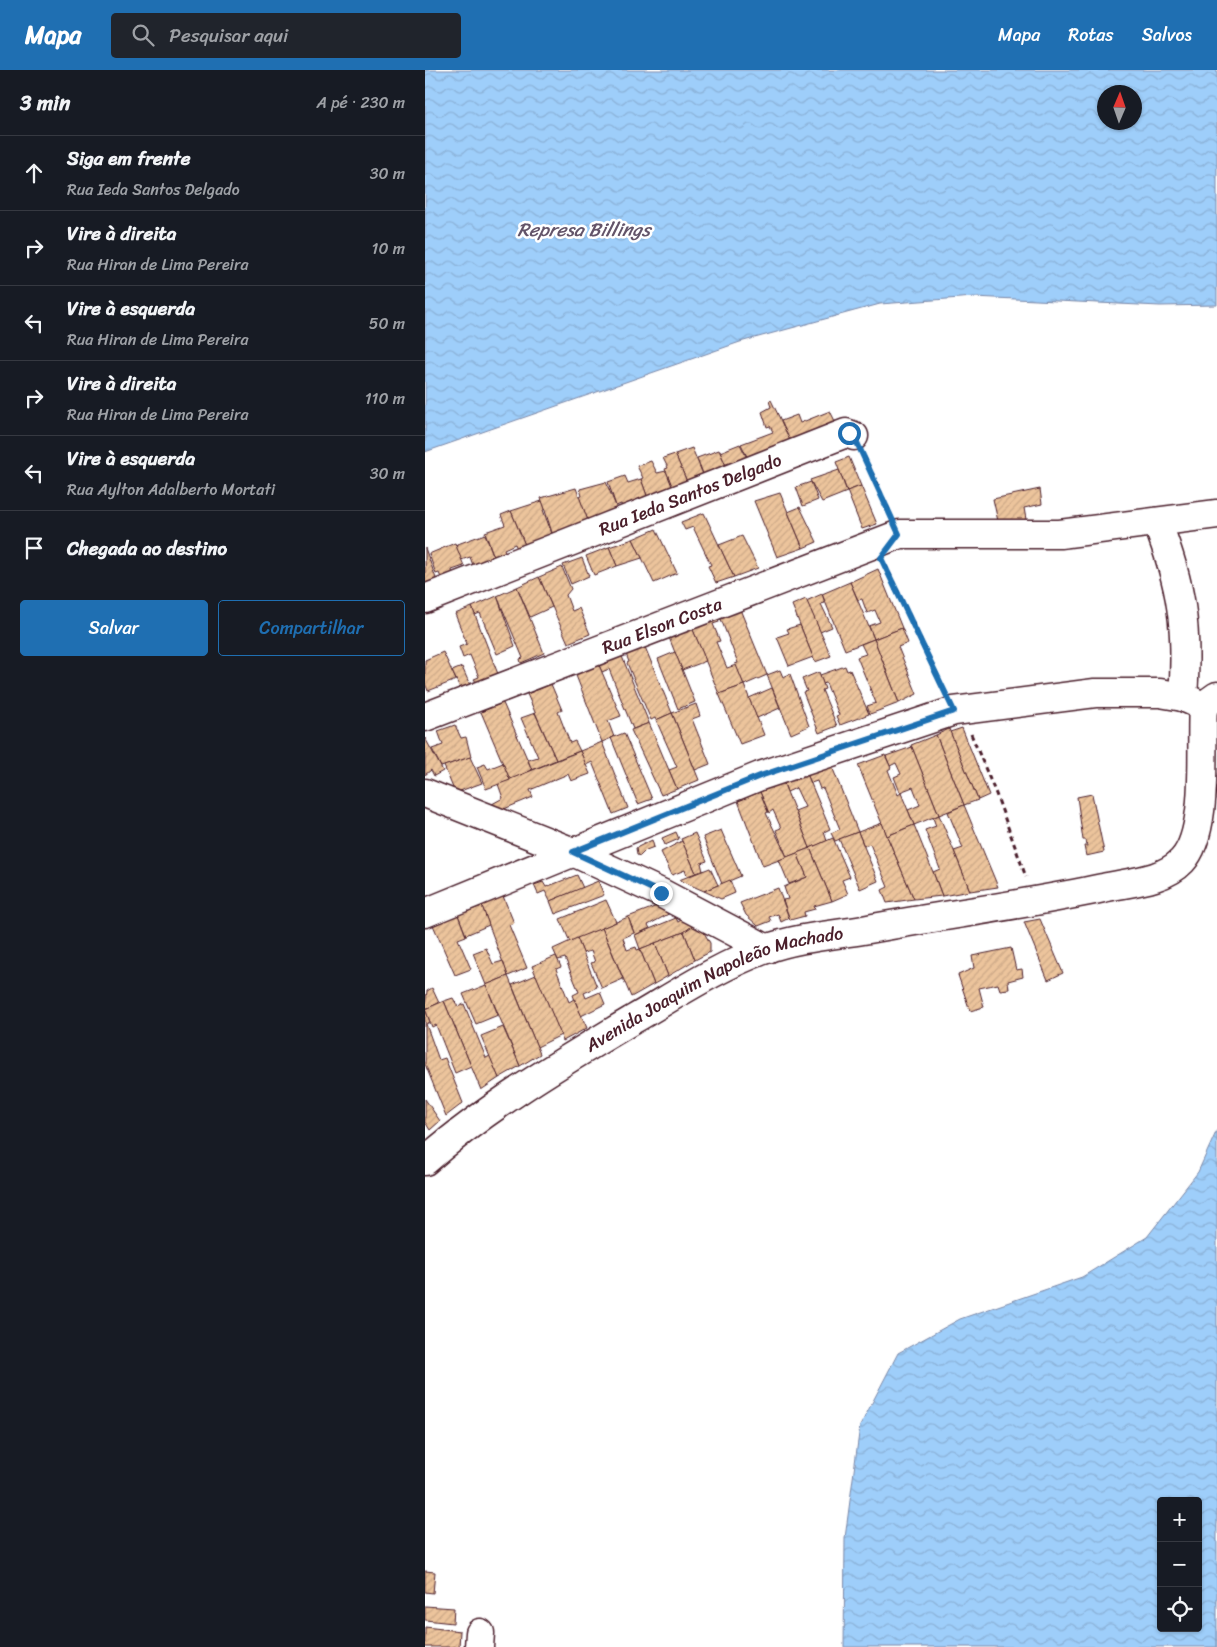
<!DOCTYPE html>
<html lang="pt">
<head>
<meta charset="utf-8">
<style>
	:root { --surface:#171b24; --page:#20242c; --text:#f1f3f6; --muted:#9ea1a6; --line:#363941; --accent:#1f6fb2 }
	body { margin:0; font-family:Sriracha,sans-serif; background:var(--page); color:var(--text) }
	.controls { position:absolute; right:15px; bottom:15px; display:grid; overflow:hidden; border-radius:5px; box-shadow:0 1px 4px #0004 }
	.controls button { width:45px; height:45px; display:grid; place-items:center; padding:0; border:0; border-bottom:1px solid var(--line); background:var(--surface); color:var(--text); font:25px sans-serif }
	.compass { position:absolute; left:672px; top:15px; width:45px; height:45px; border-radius:50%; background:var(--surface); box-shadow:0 1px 4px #0004; rotate:2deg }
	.stop { position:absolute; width:15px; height:15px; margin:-11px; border:4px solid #1f6fb2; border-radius:50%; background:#fff }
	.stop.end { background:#1f6fb2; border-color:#fff; box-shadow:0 1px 5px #0008 }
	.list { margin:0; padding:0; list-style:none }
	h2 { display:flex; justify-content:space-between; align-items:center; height:65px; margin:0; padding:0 20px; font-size:21px }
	h2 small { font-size:16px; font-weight:400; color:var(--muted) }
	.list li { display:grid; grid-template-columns:32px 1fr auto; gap:15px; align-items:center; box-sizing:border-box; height:75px; padding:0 20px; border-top:1px solid var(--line) }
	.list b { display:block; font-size:19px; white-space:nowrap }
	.list p { margin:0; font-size:16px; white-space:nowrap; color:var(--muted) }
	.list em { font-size:16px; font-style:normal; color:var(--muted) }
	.actions { display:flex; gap:10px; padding:15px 20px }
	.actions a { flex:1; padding:11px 0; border:1px solid var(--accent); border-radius:5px; text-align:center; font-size:18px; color:var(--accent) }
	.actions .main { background:var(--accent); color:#fff }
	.icon { flex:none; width:28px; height:28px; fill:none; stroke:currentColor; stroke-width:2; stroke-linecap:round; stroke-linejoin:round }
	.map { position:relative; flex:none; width:792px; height:1577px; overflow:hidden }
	header { display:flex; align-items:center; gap:30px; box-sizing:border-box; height:70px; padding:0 25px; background:var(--accent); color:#fff }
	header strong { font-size:24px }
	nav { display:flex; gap:28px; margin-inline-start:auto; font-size:18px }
	.search { width:350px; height:45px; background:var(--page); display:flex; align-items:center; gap:12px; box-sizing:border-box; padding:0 18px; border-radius:5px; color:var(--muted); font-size:19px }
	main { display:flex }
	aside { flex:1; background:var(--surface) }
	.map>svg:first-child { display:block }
</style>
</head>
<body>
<header>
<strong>Mapa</strong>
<div class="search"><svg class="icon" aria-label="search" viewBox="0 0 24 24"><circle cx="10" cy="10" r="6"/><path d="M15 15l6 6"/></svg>Pesquisar aqui</div>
<nav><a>Mapa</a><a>Rotas</a><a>Salvos</a></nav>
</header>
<main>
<aside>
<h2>3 min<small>A pé · 230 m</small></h2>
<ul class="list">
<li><svg class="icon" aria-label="ahead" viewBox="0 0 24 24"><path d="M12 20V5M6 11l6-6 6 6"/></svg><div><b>Siga em frente</b><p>Rua Ieda Santos Delgado</p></div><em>30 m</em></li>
<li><svg class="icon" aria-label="right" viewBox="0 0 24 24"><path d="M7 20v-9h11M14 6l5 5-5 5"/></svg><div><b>Vire à direita</b><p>Rua Hiran de Lima Pereira</p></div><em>10 m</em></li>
<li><svg class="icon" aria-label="left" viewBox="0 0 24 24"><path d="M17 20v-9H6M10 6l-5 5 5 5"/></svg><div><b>Vire à esquerda</b><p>Rua Hiran de Lima Pereira</p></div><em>50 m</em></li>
<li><svg class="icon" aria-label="right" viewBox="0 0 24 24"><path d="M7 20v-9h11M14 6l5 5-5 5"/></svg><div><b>Vire à direita</b><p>Rua Hiran de Lima Pereira</p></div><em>110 m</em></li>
<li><svg class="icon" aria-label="left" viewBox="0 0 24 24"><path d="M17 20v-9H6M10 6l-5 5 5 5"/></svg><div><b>Vire à esquerda</b><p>Rua Aylton Adalberto Mortati</p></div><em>30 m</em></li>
<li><svg class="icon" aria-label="arrive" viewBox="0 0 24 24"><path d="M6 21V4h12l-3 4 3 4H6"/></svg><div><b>Chegada ao destino</b></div></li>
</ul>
<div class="actions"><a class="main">Salvar</a><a>Compartilhar</a></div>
</aside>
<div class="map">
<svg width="792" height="1577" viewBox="0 0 792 1577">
	<defs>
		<pattern id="water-waves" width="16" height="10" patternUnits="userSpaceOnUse" patternTransform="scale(1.25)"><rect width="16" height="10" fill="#9ecefa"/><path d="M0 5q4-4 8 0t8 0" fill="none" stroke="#8ab0d6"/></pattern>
		<pattern id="building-hatch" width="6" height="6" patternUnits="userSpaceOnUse" patternTransform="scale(1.25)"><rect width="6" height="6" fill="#ecc49c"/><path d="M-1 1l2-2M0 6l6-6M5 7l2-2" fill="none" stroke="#cca887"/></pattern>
	</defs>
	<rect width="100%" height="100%" fill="#fff"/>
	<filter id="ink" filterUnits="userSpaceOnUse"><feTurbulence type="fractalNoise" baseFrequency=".02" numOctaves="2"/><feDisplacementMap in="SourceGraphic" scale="10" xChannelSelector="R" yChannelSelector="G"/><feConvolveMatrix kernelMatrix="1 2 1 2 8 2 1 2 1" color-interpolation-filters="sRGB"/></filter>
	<g filter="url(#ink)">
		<!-- water -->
		<g fill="url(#water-waves)" stroke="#7c88a7" fill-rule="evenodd">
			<path d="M0,0H792V235L735,236L549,227L455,234L315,272L0,382ZM680,22H710V52H680Z"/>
			<path d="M792,1060V1577H419L420,1468L435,1356L473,1283L535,1249L657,1207L722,1167L773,1102ZM736,1431H773V1558H736Z"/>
		</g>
		<!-- building -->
		<g fill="url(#building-hatch)" stroke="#4a1f2b">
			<polygon points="346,330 369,378 325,393 316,374 348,362 345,356 342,357 337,342 346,337 344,331"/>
			<polygon points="405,341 414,359 368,377 356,351 372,345 375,353"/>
			<polygon points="315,374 326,396 305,405 295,382"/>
			<polygon points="267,378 282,414 266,421 250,384"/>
			<polygon points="294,380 305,405 282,414 272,388"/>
			<polygon points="250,384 266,421 251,426 240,399 243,398 238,388"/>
			<polygon points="424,387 436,416 422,421 411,392"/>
			<polygon points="226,391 232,403 241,401 251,426 225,434 216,409 218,408 212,396"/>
			<polygon points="414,400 422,422 397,432 385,410"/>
			<polygon points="200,406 203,413 216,409 225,434 199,441 196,434 191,436 183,412"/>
			<polygon points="181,412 195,446 165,456 154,427 157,426 155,419"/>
			<polygon points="386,412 393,430 378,436 371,417"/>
			<polygon points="436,416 452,454 437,459 422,421"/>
			<polygon points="151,418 165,456 129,469 116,428"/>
			<polygon points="615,419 617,434 599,438 602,455 575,460 568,429"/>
			<polygon points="355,423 378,478 352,487 329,431"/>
			<polygon points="117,431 120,439 118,440 129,469 102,480 86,441"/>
			<polygon points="375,437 392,472 378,478 363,442"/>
			<polygon points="86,441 102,480 94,483 90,474 79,479 82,486 70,490 60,462 80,455 76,445"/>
			<polygon points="279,443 309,507 291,513 283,496 286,495 268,457 260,460 256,452"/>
			<polygon points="231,459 252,503 229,513 208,469"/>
			<polygon points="60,464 70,490 49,498 45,487 36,490 30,475"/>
			<polygon points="317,466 333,498 309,507 294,475"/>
			<polygon points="208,469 217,488 192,496 184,477"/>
			<polygon points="30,473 39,496 27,500 28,506 17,510 14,503 11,504 4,484"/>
			<polygon points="184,477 192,496 169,505 161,486"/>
			<polygon points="0,478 13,514 0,518"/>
			<polygon points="157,488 164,506 146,514 138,495"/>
			<polygon points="137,497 146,519 141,525 147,541 154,538 165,564 143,573 114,507"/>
			<polygon points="453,499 477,558 449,569 444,556 455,552 450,540 442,543 437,529 433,530 425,512"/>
			<polygon points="114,507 127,537 105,547 92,517"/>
			<polygon points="425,512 449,569 420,580 397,524"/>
			<polygon points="92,517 119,583 96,593 95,589 98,588 72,526"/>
			<polygon points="397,524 400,533 396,534 407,557 395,562 381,531"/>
			<polygon points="72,526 90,576 72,584 55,543 50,545 47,537"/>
			<polygon points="381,529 406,586 390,592 367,535"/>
			<polygon points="47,537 73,604 51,612 49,609 54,607 45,585 38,588 34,577 42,574 30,544"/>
			<polygon points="314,537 342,605 319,615 310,594 313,593 294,544"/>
			<polygon points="291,546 294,552 288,554 295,571 291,572 302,598 311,595 319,615 294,624 266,555"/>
			<polygon points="266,555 281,591 257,600 243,565"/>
			<polygon points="375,555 388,587 364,596 352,567 364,563 362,559"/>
			<polygon points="477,558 483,573 473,577 492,624 474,633 449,569"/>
			<polygon points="449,569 474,633 445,644 442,636 451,633 432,587 441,584 436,574"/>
			<polygon points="220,577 247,643 231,650 230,648 226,650 202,593 204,592 201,584"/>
			<polygon points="18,582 31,610 3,621 0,613 0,590"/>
			<polygon points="250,582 270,632 253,639 233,589"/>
			<polygon points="196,584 224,653 208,659 184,599 177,602 173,593"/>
			<polygon points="173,593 196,646 183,651 189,667 177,672 150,603"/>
			<polygon points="420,596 422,601 425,600 444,644 415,655 411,646 414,645 401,613 398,614 395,605"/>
			<polygon points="37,597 45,615 35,618 27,601"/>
			<polygon points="355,600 358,607 365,604 384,656 366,664 342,605"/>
			<polygon points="394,602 400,619 397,620 412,656 394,663 378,622 382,621 377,609"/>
			<polygon points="126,614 137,640 133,642 145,673 150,671 155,681 131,690 102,624"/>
			<polygon points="319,615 339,665 315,674 294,624"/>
			<polygon points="347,618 355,638 332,648 324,628"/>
			<polygon points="78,633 107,700 85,710 56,642"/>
			<polygon points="271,634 275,646 267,649 285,694 270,700 247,643"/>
			<polygon points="110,643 131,690 107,700 103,690 113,687 96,648"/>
			<polygon points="247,643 274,710 252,719 244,700 252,697 231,650"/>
			<polygon points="224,653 252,719 236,725 206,660"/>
			<polygon points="30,655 36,668 41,667 46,687 16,697 7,679 18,675 13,661"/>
			<polygon points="537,658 564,725 553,730 525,662"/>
			<polygon points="524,659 553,730 539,735 511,665"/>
			<polygon points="199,663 227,729 213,734 186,668"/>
			<polygon points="511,665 539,735 514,745 486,675"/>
			<polygon points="0,668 18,701 9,706 6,700 0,705"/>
			<polygon points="177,672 203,738 188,744 167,692 161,695 155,681"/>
			<polygon points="487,677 514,745 489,755 483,740 495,735 488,717 475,722 469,707 476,704 471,693 465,696 461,686"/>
			<polygon points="155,681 165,704 146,711 143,704 105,720 108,727 79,739 67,734 78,728 73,714"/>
			<polygon points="460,685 466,698 463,700 473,725 476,723 489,755 462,766 433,695"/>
			<polygon points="45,687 57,713 35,721 28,718 19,696"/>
			<polygon points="78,693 85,710 61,719 52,697 60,694 63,699"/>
			<polygon points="406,694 433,762 410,771 406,763 415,759 398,718 395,719 392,711 386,713 382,704"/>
			<polygon points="382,704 405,759 399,762 402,771 385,778 370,741 380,737 371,718 362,722 359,713"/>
			<polygon points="358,712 385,778 362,787 351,760 356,758 348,740 344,743 335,722"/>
			<polygon points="335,722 343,742 341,743 362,787 338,796 313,731"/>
			<polygon points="667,724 679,782 661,786 659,776 662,776 661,770 658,770 652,727"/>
			<polygon points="539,735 573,817 545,821 529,781 538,778 523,742"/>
			<polygon points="514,745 529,781 545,821 517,826 508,802 515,799 500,760 511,756 508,748"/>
			<polygon points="457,753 462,766 489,829 462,833 457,820 463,817 445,774 439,776 433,762"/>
			<polygon points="489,755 508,802 517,826 489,829 462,766"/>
			<polygon points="296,760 316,806 297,814 278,767"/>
			<polygon points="251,762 254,769 240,775 237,768"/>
			<polygon points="433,762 453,811 435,819 414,769"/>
			<polygon points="270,763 282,791 276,793 278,801 271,803 256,769"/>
			<polygon points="408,768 425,807 417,810 423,824 407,831 385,778"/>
			<polygon points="227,770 229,777 221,780 215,786 212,785 211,778"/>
			<polygon points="257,771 271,803 262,806 260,800 247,805 236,782"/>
			<polygon points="385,778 407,831 389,836 390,839 379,842 380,846 365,850 358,830 363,829 359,817 382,807 372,783"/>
			<polygon points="372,783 382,807 364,814 354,790"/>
			<polygon points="285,798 293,815 279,821 254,810"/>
			<polygon points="152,805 158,818 125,831 120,821 113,824 109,815 118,812 121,817"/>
			<polygon points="305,810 310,823 296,829 279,821"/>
			<polygon points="173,811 179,825 130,844 125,831"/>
			<polygon points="353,818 364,848 356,852 353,844 344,847 346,851 333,856 321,845 315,833"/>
			<polygon points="78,826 89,853 84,855 102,898 83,906 56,834"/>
			<polygon points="181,830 191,852 145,872 135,849"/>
			<polygon points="241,835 251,840 223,855 225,858 210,865 203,847 232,836 237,839"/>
			<polygon points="57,836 64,855 41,865 33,845"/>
			<polygon points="33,845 41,866 33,869 46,899 30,905 8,855"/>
			<polygon points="203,847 209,863 198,868 202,880 211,877 212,880 215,879 229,914 206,927 177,858"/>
			<polygon points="251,848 253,852 258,849 269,855 259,862 215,879 210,865"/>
			<polygon points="615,849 638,903 623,910 599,852"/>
			<polygon points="273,852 285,873 285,882 270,890 259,862"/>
			<polygon points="177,858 198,909 177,918 166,893 170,892 166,881 158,883 152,868"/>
			<polygon points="259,862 270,890 243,906 230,873"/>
			<polygon points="152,868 172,917 159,923 161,928 175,922 180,934 156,946 148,925 154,922 140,888 133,890 128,879"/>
			<polygon points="230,873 243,906 229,914 215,879"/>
			<polygon points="61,878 68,894 78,891 83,906 61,915 48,883"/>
			<polygon points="586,878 591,900 597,899 598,907 583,911 584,919 575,920 573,914 554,918 559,937 545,941 533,905 549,898 547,886"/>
			<polygon points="131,886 136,897 131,899 144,932 149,929 162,958 138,971 107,896"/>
			<polygon points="111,905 136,965 112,977 87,915"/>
			<polygon points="83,906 115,984 95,996 61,915"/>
			<polygon points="61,915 73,945 51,954 38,924"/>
			<polygon points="7,918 14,933 0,939 2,921"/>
			<polygon points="28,928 33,937 39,934 61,988 65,986 74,1008 56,1020 19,931"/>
			<polygon points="19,931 46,996 30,1003 11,955 7,957 0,939"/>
			<polygon points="0,939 5,952 1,954 14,990 20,988 38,1033 21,1046 0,994"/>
			<polygon points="78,957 95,996 74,1008 56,966"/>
			<polygon points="0,1029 15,1051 5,1060 0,1052"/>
			<polygon points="0,1501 10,1502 8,1523 0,1522"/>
			<polygon points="0,1536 29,1538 28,1553 0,1550"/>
			<polygon points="0,1557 35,1561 34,1577 0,1577"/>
		</g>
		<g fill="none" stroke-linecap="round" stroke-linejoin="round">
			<defs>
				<g id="minor">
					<path d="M732,452C757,516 763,558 758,627"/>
					<path id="s1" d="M0,529L421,363L429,366"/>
					<path id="s2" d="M0,647L475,464H635L792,444"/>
					<polyline points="0,723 148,782 236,823 342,879"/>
					<polyline points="0,843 335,706 529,641 670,623 735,623 758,627 778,636"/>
					<path id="s3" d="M0,1091C63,1036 137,992 209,949C252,924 294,896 341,879C371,868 407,865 438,860C518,845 599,835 678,818C703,812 738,811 757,791C785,761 775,677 778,636L792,626"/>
					<polyline points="54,1577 55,1563"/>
				</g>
			</defs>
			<!-- minor casing -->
			<use href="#minor" stroke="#4a1f2b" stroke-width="31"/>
			<!-- path -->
			<g stroke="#4a1f2b" stroke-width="3" stroke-dasharray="5 4" stroke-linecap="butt">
				<polyline points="439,387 464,441"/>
				<polyline points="460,495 518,618"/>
				<polyline points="546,664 571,724 601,807"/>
			</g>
			<!-- minor -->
			<use href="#minor" stroke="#fff" stroke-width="28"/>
		</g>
	</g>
	<g fill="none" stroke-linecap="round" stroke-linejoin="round" filter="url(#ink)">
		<!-- route -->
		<polyline stroke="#1f6fb2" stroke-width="6" points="236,823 148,782 335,706 529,641 456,488 474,464 429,366 424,363"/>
	</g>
	<g text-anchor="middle" stroke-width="5" stroke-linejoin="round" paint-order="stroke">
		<!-- street labels -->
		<g font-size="18" fill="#4a1f2b" stroke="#fff">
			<text dy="6" stroke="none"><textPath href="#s1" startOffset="285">Rua Ieda Santos Delgado</textPath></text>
			<text dy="6" stroke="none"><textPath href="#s2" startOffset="254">Rua Elson Costa</textPath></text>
			<text dy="6" stroke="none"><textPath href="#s3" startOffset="340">Avenida Joaquim Napoleão Machado</textPath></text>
		</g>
		<!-- water labels -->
		<g font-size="19" font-style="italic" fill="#635469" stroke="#fff">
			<text x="159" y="166">Represa Billings</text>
		</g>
	</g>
</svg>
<div class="controls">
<button>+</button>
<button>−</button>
<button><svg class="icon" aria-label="locate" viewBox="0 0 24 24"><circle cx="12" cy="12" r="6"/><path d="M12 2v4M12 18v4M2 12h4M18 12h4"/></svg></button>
</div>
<svg class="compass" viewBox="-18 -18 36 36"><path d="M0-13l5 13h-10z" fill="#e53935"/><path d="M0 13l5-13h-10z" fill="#9ea1a6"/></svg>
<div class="stop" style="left:424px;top:363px"></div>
<div class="stop end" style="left:236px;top:823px"></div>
</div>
</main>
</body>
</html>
